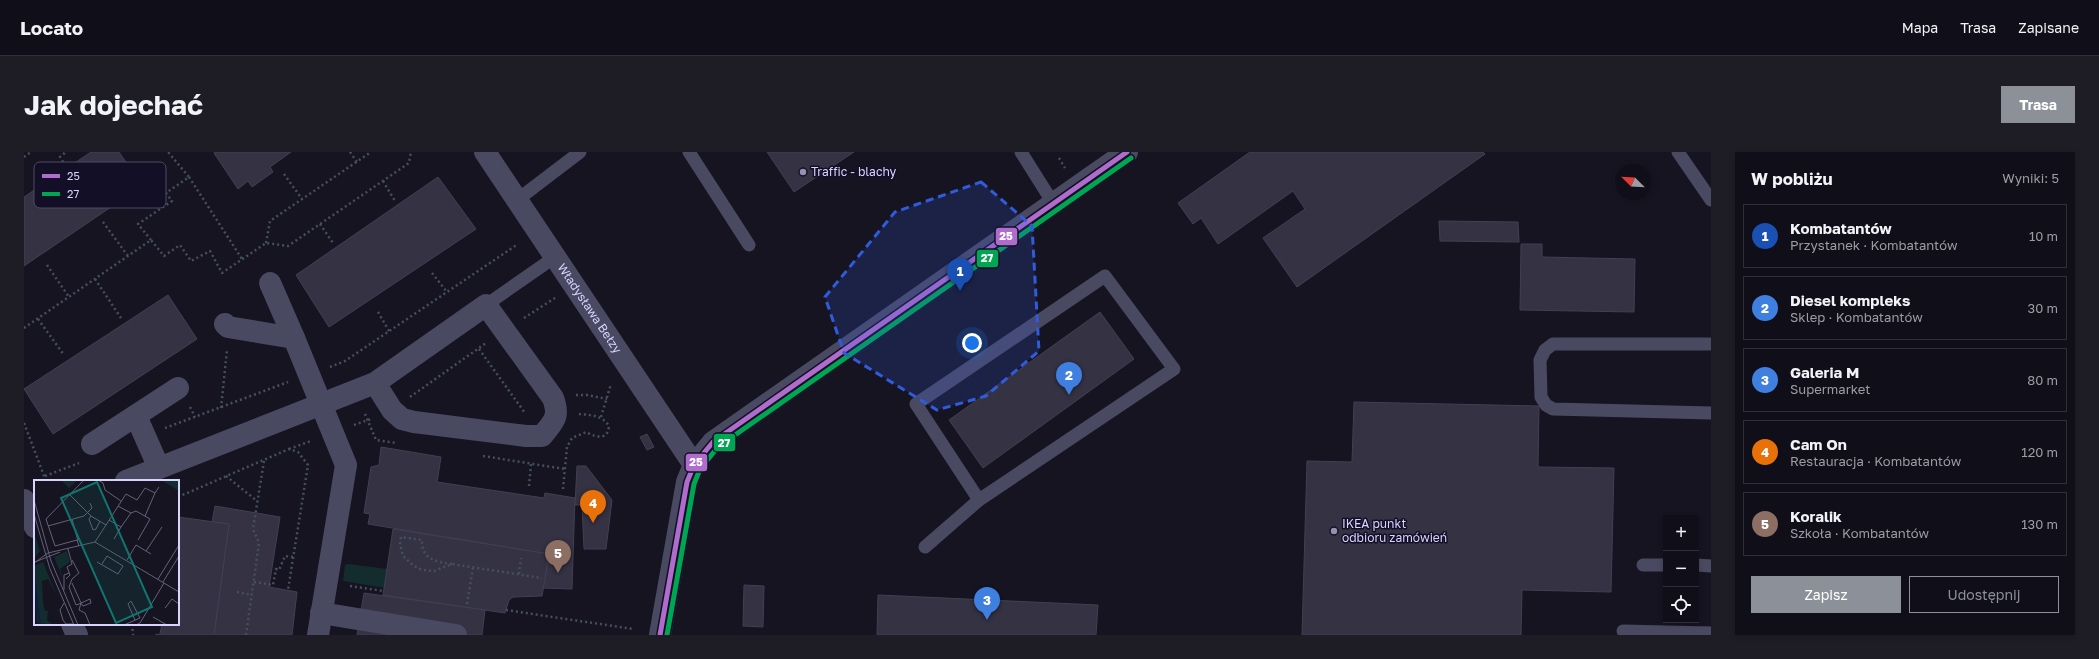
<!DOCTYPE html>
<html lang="pl">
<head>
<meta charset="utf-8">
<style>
	:root { --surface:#100f19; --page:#1e1d26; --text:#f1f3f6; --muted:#9c9ca2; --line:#302f38; --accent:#8c9099 }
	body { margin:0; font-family:"Golos Text",sans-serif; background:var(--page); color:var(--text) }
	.controls { position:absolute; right:12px; bottom:12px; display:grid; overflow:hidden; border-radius:0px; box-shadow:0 2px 6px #0003 }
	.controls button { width:36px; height:36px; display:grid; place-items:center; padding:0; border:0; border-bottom:1px solid var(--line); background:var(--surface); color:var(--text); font:20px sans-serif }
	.compass { position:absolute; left:1591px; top:12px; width:36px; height:36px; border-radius:50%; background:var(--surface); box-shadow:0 2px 6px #0003; rotate:294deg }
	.you { position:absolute; left:948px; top:191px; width:14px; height:14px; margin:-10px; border:3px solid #fff; border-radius:50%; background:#1a73e8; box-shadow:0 0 0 6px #1a73e833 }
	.badge { display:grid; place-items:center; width:26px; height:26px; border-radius:50%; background:var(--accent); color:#fff; font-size:13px; font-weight:700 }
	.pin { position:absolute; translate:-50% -33px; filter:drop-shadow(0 1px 2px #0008) }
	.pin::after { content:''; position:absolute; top:21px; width:14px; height:12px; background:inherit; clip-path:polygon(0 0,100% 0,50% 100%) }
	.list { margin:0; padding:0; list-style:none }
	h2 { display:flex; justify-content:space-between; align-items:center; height:52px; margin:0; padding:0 16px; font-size:17px }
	h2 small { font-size:13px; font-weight:400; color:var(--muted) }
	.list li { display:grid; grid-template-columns:26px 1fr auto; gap:12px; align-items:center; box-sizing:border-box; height:64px; margin:0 8px 8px; padding:0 8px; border:1px solid var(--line); border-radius:0px }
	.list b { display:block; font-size:15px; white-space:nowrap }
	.list p { margin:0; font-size:13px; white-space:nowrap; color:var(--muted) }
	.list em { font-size:13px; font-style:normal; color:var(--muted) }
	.actions { display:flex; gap:8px; padding:12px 16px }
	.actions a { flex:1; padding:9px 0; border:1px solid var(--accent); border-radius:0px; text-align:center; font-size:14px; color:var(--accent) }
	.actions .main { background:var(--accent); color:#fff }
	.icon { flex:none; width:22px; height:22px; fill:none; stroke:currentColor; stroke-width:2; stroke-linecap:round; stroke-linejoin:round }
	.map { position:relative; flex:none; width:1687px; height:483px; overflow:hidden; border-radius:0px }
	header { display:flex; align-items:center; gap:24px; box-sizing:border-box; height:56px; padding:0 20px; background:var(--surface); border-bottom:1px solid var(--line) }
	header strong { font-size:19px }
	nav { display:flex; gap:22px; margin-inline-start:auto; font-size:14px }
	.intro { display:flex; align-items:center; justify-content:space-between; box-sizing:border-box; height:96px; padding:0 24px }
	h1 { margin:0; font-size:28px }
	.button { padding:10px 18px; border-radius:0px; background:var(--accent); color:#fff; font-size:14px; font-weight:700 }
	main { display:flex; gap:24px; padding:0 24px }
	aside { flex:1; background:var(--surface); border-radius:0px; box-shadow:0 2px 6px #0003 }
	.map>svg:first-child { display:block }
</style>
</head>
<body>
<header>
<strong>Locato</strong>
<nav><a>Mapa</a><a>Trasa</a><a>Zapisane</a></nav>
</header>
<div class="intro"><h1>Jak dojechać</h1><a class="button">Trasa</a></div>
<main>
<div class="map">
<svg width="1687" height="483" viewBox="0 0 1687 483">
	<rect width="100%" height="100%" fill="#161421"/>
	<!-- green -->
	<polygon fill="#132c2d" points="324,412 364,417 361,436 319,429 321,413"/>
	<!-- building -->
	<g fill="#343243" stroke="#433f54">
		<polygon points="67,0 95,0 118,34 0,114 0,45"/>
		<polygon points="191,0 267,0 246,15 249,20 228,35 224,29 214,37 190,1"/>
		<polygon points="743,0 830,0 770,40"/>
		<polygon points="1226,0 1459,0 1461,2 1273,135 1239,86 1281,57 1269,39 1194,92 1177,66 1169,72 1154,51"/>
		<polygon points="414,25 452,77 305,175 272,123"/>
		<polygon points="1415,69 1494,70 1495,90 1416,89"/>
		<polygon points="1497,92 1518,92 1518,105 1611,107 1610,160 1496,158"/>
		<polygon points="144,143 173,187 29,282 0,237"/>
		<polygon points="1076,160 1110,207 959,316 925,268"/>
		<polygon points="1330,250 1515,254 1514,315 1590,316 1587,440 1498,438 1497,483 1278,483 1283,309 1328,310"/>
		<polygon points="623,282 630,295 623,298 616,285"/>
		<polygon points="357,295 417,305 413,330 520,346 521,341 551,346 548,437 519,436 525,402 344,372 346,362 340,361 347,315 355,313"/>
		<polygon points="553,314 562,314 588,348 582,397 560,397 558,353 551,353"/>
		<polygon points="191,354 256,365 245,435 273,440 268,483 190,483 205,372 188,370"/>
		<polygon points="154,365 205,372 190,483 131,483 136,482 138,472 154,472"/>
		<polygon points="369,377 525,402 518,444 489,445 485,448 481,461 359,443"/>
		<polygon points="720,433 740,434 739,475 719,474"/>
		<polygon points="340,441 461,458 458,483 333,483"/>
		<polygon points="854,443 1074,453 1072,483 853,483"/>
	</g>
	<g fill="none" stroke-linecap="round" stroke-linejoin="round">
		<!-- path -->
		<g stroke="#44505f" stroke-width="2.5" stroke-dasharray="2 3" stroke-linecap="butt">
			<polyline points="326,0 333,10"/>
			<polyline points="0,5 7,0"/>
			<polyline points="1035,6 1041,16"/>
			<polyline points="39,10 36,5 42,0"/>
			<polyline points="260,22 278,47"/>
			<polyline points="165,25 218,107"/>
			<polyline points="359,29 371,49"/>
			<polyline points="79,70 104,104"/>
			<polyline points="296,72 309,91"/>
			<polyline points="127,88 114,72 148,49 142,41 165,25 144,0"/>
			<polyline points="242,91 246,69 347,0"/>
			<polyline points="23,113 45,145"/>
			<polyline points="408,121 423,140"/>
			<polyline points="71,127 97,166"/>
			<polyline points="354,160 365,179"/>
			<polyline points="500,166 531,146"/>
			<polyline points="14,167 40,203"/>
			<polyline points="0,176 127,88 140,104 156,93 167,109 186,99 198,121 242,91 264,94 385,11 387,0"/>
			<polyline points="455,197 501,261"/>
			<polyline points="306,215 321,209 494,92"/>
			<polyline points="552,243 563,243 583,247"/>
			<polyline points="386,245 462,191"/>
			<polyline points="166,255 171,265"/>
			<polyline points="197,256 203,198"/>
			<polyline points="341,262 352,288 373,291"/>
			<polyline points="577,265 587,232"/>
			<polyline points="0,271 22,329"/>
			<polyline points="330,273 347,267"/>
			<polyline points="141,276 264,230"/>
			<polyline points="265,297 287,289"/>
			<polyline points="459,304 541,317"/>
			<polyline points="21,324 55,311"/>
			<polyline points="202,324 233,349"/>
			<polyline points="505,334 507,312"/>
			<path d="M539,337L543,295L548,286L562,280C573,286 584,288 585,274C578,263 567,263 555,262"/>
			<polyline points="154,345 265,297 274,300 284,313 264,438"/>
			<path d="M428,412C412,410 397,407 398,388L377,385L376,392L379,404L390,414L398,418L410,419L428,412L518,426"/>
			<polyline points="495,422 497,406"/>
			<polyline points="230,430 249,433 252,417 255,418 261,404 269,405"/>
			<polyline points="326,434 360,439"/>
			<polyline points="213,440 228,443"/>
			<polyline points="443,452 449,416"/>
			<polyline points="482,458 609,477"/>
			<polyline points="108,472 109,483"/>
			<polyline points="222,483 235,391 229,377 240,309"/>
		</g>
		<!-- service -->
		<g stroke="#4a4962" stroke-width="13">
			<polyline points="665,0 725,93"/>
			<polyline points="997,0 1029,51"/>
			<polyline points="1654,0 1687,48"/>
			<polyline points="493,48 556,0"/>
			<polyline points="462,153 531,105"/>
			<polyline points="1687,192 1529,192 1521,198 1516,208 1517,245 1522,253 1529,257 1687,261"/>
			<polyline points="901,395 955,348 1150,217 1081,124 892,252 955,348"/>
			<polyline points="1619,413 1642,413"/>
			<polyline points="1672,413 1687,414"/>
			<polyline points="1599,479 1687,481"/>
		</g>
		<!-- minor -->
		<g stroke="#4a4962" stroke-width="22">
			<path id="s1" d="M461,0L670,313"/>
			<polyline points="246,131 270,186"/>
			<polyline points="201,172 204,175 270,186 322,313 294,483"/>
			<polyline points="112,264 135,316"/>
			<polyline points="68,292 154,236"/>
			<path d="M102,329L351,231L462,153L529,246C536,265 530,269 518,284H502L390,270L378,267L368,258L351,231"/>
			<polyline points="0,348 11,375"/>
			<polyline points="297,461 432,483"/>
			<polyline points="48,472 53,483"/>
			<polyline points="636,483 663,330 670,313 689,290 1103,0"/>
		</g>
		<defs>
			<polyline id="bus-1" points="636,483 663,330 670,313 689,290 1103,0"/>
			<polyline id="bus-2" points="643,483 670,332 676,317 694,295 1107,6"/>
		</defs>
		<!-- bus-1 casing -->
		<use href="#bus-1" stroke="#130f26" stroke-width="8"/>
		<!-- bus-2 casing -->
		<use href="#bus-2" stroke="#130f26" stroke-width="8"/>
		<!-- bus-1 -->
		<use href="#bus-1" stroke="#b06ccc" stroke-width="5"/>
		<!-- bus-2 -->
		<use href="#bus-2" stroke="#00a651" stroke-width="5"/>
	</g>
	<!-- marked area -->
	<path fill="#305bdc" fill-opacity="0.2" stroke="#305bdc" stroke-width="3" stroke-dasharray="8 5" stroke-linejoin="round" d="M957,30L1008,74L1015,199L962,244L913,258L820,201L801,145L871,60Z"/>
	<!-- markers -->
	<g fill="#9591b1" stroke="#130f26" stroke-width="1.5">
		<circle cx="779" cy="20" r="4"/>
		<circle cx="1310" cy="379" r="4"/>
	</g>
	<g text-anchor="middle" stroke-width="3" stroke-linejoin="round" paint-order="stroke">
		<!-- poi labels -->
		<g font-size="12" fill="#d9d4ff" stroke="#130f26" text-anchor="start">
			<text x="787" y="24">Traffic - blachy</text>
			<text x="1318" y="376">IKEA punkt<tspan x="1318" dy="14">odbioru zamówień</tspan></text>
		</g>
		<!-- street labels -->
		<g font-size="12" fill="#d9d4ff" stroke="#130f26">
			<text dy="4" stroke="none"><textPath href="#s1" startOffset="188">Władysława Bełzy</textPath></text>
		</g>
	</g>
	<!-- overview -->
	<g transform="translate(10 328)">
		<rect width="145" height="145" fill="#161421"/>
		<path d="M27,0H43L35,8ZM128,0H145V11L127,0ZM2,58L6,71L0,79V60ZM33,71L36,82L26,89L30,102L20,77ZM9,82L23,116L14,99L8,101L9,122L11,131H14L13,140L19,145L3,143L0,86Z" fill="#132c2d"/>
		<path fill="none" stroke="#0d2144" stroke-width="2" d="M0,96L6,145"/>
		<path fill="none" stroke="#64617a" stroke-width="1" d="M64,0L69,3L71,10L87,21M36,15L57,36L72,45M0,20L17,81L44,145M97,33L102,31L116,39L104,60M0,34L16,89L40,145M57,36L55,39L59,50L62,49L66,41M111,36L121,13M38,39L44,61M75,40L87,47L97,33L84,26M14,46L50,36L58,28L56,23M80,59L87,47M61,62L92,14L103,20L111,8L121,13L125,7M45,66L43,60L21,66L12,39L50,0M112,71L128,47M38,80L45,93L38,99L35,107L42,125L45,124L47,123L38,103M93,80L102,65L117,74M1,82L26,72M63,82L84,94L89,86L73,76L68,84M0,83L14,73L61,62L145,112M32,99L36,95L33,87L38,84L34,69M124,99L145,65M129,102L145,76M30,110V95L35,93M30,123L26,130L29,140L32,144H40M47,123L49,126L57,123L56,119L47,123L45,130L51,133L56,145M131,128L138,119L145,124M119,137L133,145M101,140L94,124L97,121L106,138M90,145L106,138M102,145L106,143L130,103"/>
		<path fill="#0f766e" fill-opacity="0.15" stroke="#0f766e" stroke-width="2" d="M63,2L118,127L82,143L27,18Z"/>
		<rect width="145" height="145" fill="none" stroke="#d9d4ff" stroke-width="2"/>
	</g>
	<!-- legend -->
	<rect x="10" y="10" width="132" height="46" rx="6" fill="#130f26" stroke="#4e4a67" stroke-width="1"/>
	<rect x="18" y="22" width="18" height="4" fill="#b06ccc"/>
	<rect x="18" y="40" width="18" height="4" fill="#00a651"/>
	<g font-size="11" fill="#d9d4ff">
		<text x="43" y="28">25</text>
		<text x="43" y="46">27</text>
	</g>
	<g stroke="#130f26" stroke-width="1.5">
		<rect x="971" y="75" width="23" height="19" rx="4" fill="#b06ccc"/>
		<rect x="952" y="97" width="23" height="19" rx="4" fill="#00a651"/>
		<rect x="689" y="281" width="23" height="19" rx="4" fill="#00a651"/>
		<rect x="661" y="301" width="23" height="19" rx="4" fill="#b06ccc"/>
	</g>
	<g font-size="11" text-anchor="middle" font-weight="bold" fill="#fff">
		<text x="982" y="88">25</text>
		<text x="963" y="110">27</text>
		<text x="700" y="295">27</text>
		<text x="672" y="314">25</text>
	</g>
</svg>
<div class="controls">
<button>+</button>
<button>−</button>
<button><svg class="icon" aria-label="locate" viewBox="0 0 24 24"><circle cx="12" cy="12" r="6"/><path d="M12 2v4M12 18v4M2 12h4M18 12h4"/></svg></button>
</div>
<svg class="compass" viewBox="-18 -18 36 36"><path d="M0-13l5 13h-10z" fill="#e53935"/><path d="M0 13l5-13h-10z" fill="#9c9ca2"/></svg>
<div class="you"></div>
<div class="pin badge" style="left:936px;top:139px;background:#1a4fb4">1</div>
<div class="pin badge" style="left:1045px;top:243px;background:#3f7fe0">2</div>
<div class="pin badge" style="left:963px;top:468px;background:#3f7fe0">3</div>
<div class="pin badge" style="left:569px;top:371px;background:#e8710a">4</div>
<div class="pin badge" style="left:534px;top:421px;background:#8d6e63">5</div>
</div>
<aside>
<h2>W pobliżu<small>Wyniki: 5</small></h2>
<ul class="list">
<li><span class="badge" style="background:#1a4fb4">1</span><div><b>Kombatantów</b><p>Przystanek · Kombatantów</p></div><em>10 m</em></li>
<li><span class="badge" style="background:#3f7fe0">2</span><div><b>Diesel kompleks</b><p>Sklep · Kombatantów</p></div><em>30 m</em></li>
<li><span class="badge" style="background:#3f7fe0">3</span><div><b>Galeria M</b><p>Supermarket</p></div><em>80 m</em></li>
<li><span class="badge" style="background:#e8710a">4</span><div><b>Cam On</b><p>Restauracja · Kombatantów</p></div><em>120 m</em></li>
<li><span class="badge" style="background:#8d6e63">5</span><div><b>Koralik</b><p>Szkoła · Kombatantów</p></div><em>130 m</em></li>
</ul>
<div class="actions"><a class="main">Zapisz</a><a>Udostępnij</a></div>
</aside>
</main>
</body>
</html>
